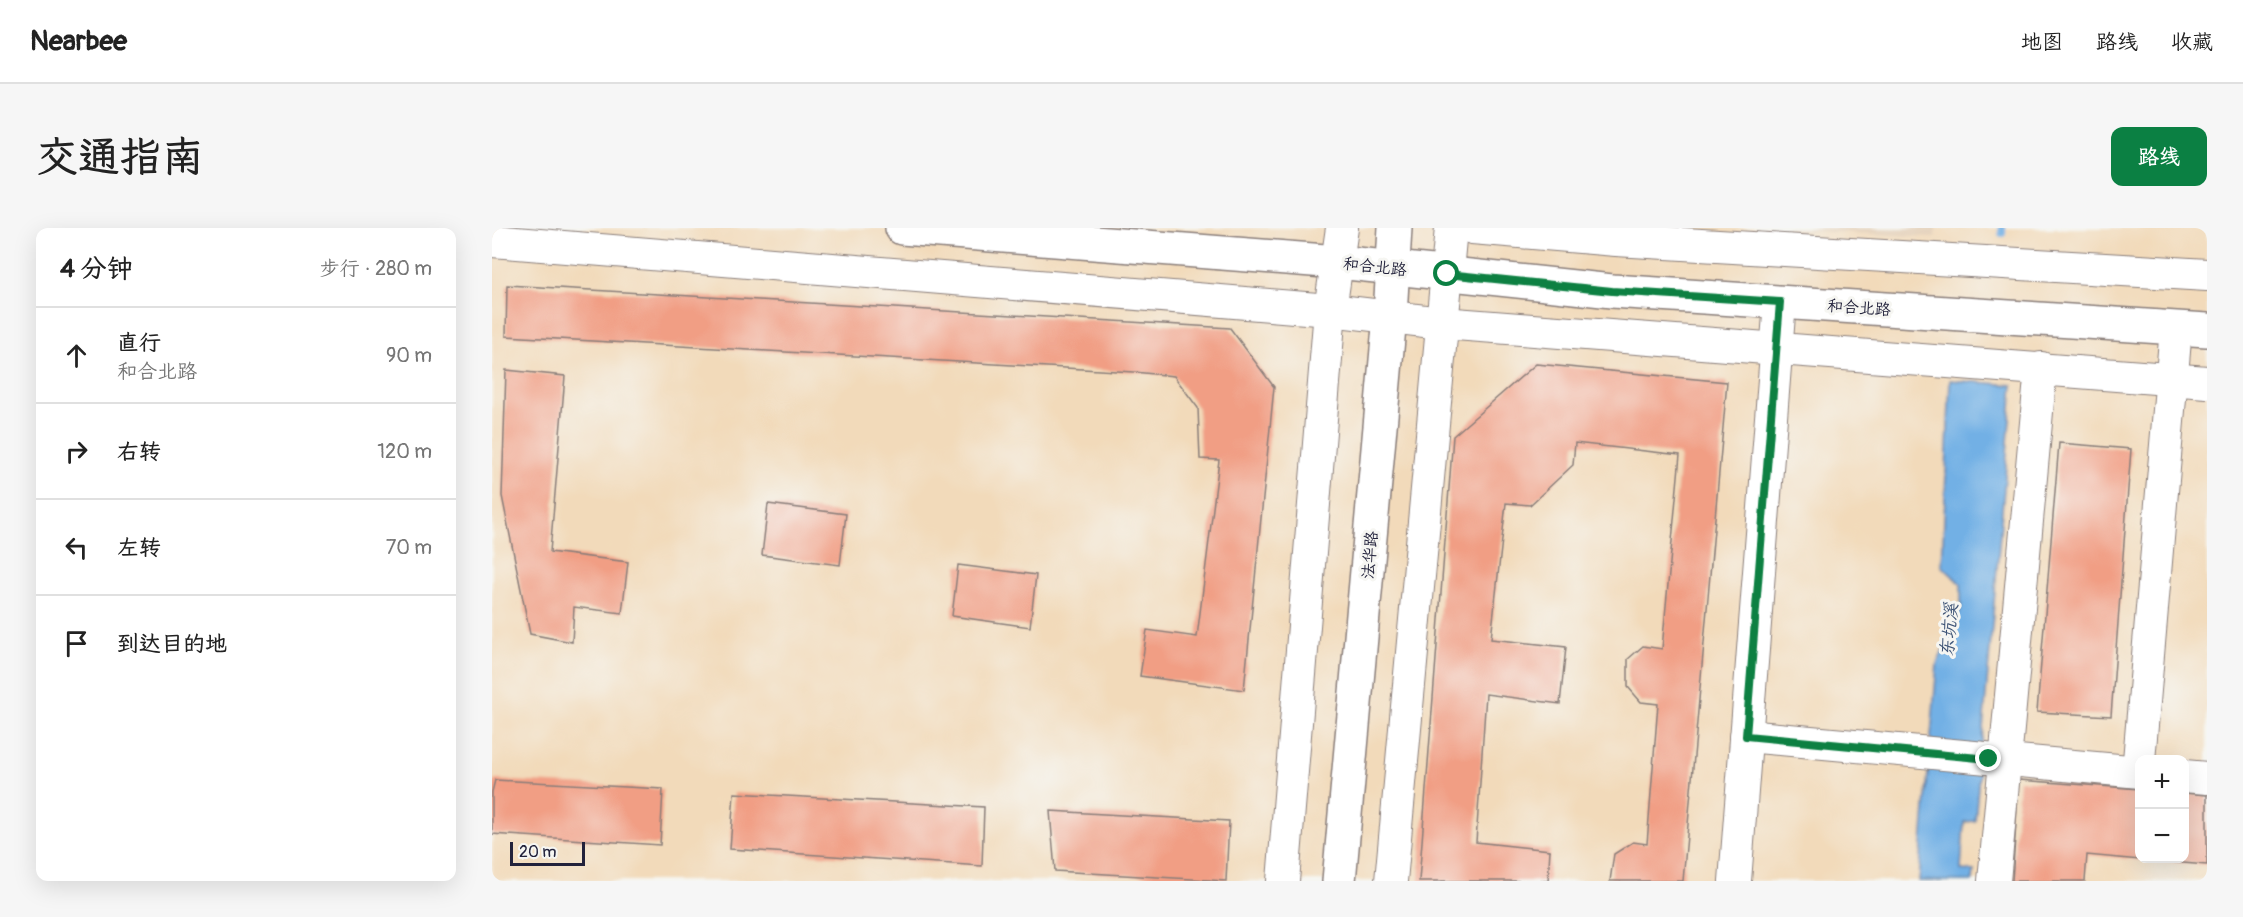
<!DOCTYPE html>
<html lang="zh">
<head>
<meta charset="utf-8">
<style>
	:root { --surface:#fff; --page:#f6f6f6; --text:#222; --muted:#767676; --line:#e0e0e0; --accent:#0b8043 }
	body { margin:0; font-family:Pangolin,"LXGW WenKai TC",sans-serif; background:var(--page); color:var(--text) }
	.controls { position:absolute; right:18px; bottom:18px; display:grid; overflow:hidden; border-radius:12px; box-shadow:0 6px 24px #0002 }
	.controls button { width:54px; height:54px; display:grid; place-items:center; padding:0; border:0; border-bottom:2px solid var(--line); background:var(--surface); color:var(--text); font:30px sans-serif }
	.scale { position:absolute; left:18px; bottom:15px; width:75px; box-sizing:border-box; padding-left:6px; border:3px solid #22223b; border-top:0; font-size:16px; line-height:21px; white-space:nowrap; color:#22223b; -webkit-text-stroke:4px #f6f6f2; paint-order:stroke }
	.stop { position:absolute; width:18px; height:18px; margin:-14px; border:4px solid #0b8043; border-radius:50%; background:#fff }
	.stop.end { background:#0b8043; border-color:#fff; box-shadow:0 2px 6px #0008 }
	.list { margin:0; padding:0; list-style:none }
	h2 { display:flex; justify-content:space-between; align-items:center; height:78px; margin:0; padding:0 24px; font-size:26px }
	h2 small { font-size:20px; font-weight:400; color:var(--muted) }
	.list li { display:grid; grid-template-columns:39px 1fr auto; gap:18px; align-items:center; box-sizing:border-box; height:96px; padding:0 24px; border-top:2px solid var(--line) }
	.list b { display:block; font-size:22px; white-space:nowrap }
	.list p { margin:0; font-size:20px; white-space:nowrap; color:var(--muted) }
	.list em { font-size:20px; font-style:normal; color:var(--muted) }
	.icon { flex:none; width:33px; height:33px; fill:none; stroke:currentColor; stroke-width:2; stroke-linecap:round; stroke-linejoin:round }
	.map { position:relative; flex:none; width:1715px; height:653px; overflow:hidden; border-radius:12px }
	header { display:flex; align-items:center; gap:36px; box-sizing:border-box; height:84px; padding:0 30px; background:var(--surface); border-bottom:2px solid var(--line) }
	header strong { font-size:28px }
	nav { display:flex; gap:33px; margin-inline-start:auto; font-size:21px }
	.intro { display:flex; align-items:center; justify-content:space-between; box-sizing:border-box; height:144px; padding:0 36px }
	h1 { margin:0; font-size:42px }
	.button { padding:15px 27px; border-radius:12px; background:var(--accent); color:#fff; font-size:21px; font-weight:700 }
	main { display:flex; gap:36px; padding:0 36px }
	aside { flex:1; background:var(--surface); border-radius:12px; box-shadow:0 6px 24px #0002 }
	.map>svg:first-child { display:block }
</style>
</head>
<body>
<header>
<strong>Nearbee</strong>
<nav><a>地图</a><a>路线</a><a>收藏</a></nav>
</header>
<div class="intro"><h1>交通指南</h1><a class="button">路线</a></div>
<main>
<aside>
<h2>4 分钟<small>步行 · 280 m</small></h2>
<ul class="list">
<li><svg class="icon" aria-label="ahead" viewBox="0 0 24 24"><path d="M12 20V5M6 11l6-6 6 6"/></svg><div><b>直行</b><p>和合北路</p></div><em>90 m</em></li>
<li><svg class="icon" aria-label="right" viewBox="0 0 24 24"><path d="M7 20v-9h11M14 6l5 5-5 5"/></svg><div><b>右转</b></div><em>120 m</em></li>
<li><svg class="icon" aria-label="left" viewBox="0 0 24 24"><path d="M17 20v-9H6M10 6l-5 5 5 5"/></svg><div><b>左转</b></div><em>70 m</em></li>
<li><svg class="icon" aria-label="arrive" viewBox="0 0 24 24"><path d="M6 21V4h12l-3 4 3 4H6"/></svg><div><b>到达目的地</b></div></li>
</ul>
</aside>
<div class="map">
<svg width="1715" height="653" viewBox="0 0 1715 653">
	<rect width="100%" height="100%" fill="#f6f6f2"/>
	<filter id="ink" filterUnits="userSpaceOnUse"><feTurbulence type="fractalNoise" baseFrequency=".0167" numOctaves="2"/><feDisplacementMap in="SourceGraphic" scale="12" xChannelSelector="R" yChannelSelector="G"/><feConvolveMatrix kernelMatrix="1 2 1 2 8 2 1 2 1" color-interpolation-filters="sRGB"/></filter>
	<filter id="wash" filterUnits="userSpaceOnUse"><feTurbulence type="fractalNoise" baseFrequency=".008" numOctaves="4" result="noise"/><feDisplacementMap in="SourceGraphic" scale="24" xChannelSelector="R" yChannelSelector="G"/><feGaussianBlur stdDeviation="1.35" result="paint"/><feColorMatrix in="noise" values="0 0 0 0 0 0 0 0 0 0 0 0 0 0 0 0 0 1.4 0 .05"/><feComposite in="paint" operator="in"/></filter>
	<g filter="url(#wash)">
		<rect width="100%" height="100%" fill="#f2daba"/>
		<!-- built -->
		<polygon fill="#e2ccb3" points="1257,0 1444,0 1443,9"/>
		<!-- water -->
		<polygon fill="#72b0e5" stroke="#4a6990" stroke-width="1.5" points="1458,152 1521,157 1483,593 1472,594 1469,642 1482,643 1481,653 1427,653 1445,436 1469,380 1469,356 1450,338"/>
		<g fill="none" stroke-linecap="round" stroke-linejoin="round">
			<!-- stream -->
			<polyline stroke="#72b0e5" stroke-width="8" points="1510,5 1510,0"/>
		</g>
		<g id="blocks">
			<!-- building -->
			<g fill="#f19e84">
				<polygon points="15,57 738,100 782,159 752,462 648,448 655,402 705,409 727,232 708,231 706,180 682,148 642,144 14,108"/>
				<polygon points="1044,136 1235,154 1191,653 1118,653 1122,626 1141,614 1155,616 1166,476 1149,474 1136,459 1136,431 1151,418 1170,421 1188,227 1083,215 1081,237 1038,277 1014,275 999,411 1074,419 1068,476 994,466 984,614 1058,622 1056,653 927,653 961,208"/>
				<polygon points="14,142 73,148 58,324 136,334 130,385 82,379 80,414 38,406 10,268"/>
				<polygon points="1567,215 1639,221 1619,488 1545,484"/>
				<polygon points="276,276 354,286 348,337 270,327"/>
				<polygon points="466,337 544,347 538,399 460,388"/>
				<polygon points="3,552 171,561 168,617 0,606 0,564"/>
				<polygon points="1527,552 1648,561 1648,632 1595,627 1593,653 1520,653"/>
				<polygon points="242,565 492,579 490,638 238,621"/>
				<polygon points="1692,565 1715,567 1715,637 1654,632 1654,630 1692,630"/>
				<polygon points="558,583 737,593 734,653 563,643"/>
			</g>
		</g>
	</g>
	<g filter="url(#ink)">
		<use href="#blocks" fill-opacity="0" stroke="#8a7e7a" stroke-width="1.5"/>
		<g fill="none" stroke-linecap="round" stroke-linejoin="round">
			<defs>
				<g id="minor">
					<polyline points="980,0 1124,12 1715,47"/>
					<polyline points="0,13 838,82 950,95 1715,154"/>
					<polyline points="1254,508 1648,544"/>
					<polyline points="1646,544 1684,100"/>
					<polyline points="1692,548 1715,550"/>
					<polyline points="791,653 838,82 850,0"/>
					<polyline points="899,653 959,0"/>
					<polyline points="1243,653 1288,74"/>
					<polyline points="1502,653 1549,140"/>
				</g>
				<g id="major">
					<polyline points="410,0 846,34 1120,63 1715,102"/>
					<polyline points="847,653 898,88 903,0"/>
				</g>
			</defs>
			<!-- minor casing -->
			<use href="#minor" stroke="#8a7e7a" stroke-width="34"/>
			<!-- major casing -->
			<use href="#major" stroke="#8a7e7a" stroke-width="36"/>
			<!-- minor -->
			<use href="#minor" stroke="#fff" stroke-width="32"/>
			<!-- major -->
			<use href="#major" stroke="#fff" stroke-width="33"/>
		</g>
	</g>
	<g fill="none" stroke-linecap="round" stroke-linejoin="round" filter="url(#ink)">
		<!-- route -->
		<polyline stroke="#0b8043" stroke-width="8" points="955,46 1120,63 1288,74 1254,508 1497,531"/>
	</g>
	<g text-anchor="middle" stroke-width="6" stroke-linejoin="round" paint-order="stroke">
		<!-- street labels -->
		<g font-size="16" fill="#22223b" stroke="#f6f6f2">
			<text transform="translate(883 38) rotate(6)" y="6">和合北路</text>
			<text transform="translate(1367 79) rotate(4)" y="6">和合北路</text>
			<text transform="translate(877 327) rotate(-85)" y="6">法华路</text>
		</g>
		<!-- water labels -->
		<g font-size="18" font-style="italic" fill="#3e5476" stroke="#f6f6f2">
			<text transform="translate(1457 402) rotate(-85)" y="6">东坑溪</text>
		</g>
	</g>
</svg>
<div class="controls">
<button>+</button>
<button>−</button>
</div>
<div class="scale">20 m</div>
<div class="stop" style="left:955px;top:46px"></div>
<div class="stop end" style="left:1497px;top:531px"></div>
</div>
</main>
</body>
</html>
